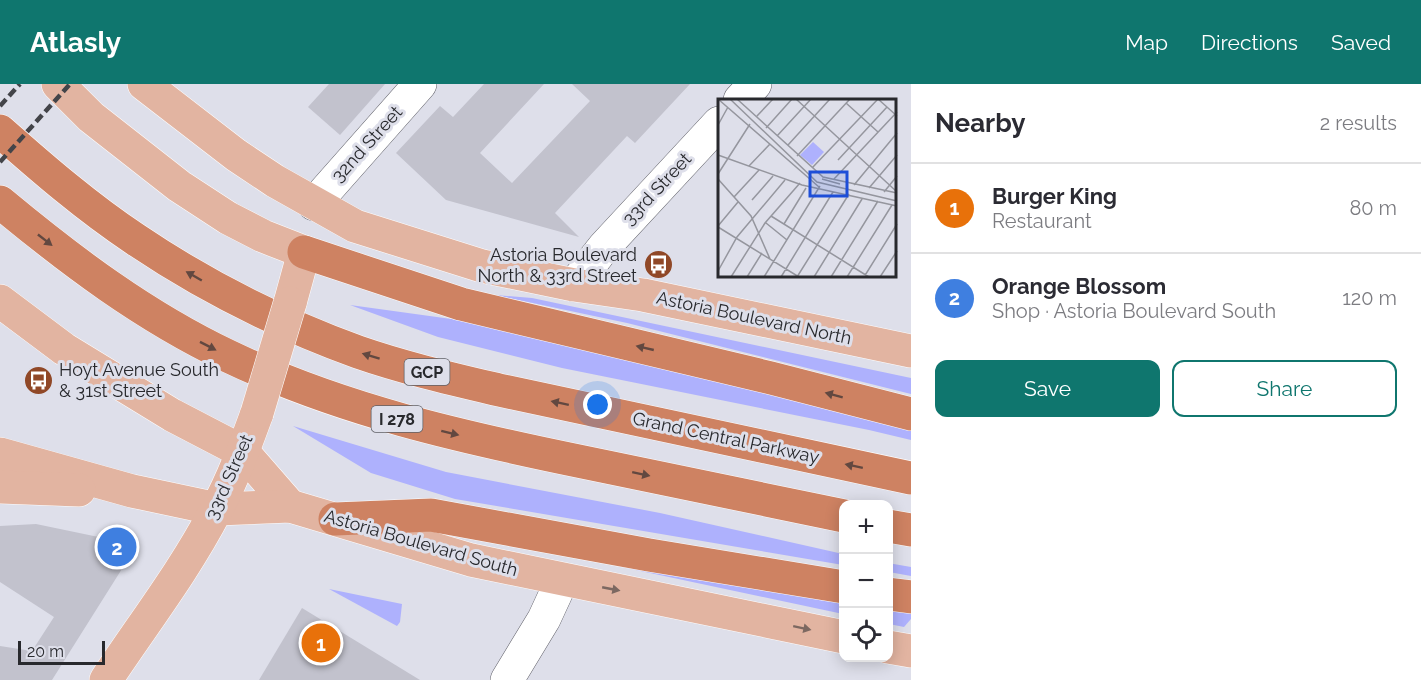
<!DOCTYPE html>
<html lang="en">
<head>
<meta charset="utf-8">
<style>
	:root { --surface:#fff; --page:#f7f7f7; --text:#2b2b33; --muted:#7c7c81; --line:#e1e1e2; --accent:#0f766e }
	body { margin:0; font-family:Raleway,sans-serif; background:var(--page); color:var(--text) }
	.controls { position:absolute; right:18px; bottom:18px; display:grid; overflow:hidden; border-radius:12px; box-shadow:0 3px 15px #0003 }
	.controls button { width:54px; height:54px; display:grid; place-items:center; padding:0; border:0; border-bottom:2px solid var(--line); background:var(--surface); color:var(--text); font:30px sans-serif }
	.scale { position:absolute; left:18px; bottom:15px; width:87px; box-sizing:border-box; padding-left:6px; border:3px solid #28292d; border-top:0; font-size:16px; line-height:21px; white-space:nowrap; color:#28292d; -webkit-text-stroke:4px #dedfea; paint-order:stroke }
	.you { position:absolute; left:598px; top:321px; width:21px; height:21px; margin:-15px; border:4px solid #fff; border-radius:50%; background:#1a73e8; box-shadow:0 0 0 9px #1a73e833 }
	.badge { display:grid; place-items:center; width:39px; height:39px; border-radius:50%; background:var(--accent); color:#fff; font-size:20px; font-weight:700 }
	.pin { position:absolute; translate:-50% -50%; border:3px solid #fff; box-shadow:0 2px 6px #0006 }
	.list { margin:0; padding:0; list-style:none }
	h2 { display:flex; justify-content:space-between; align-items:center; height:78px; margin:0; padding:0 24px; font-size:26px }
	h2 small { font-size:20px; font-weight:400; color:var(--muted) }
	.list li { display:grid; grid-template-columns:39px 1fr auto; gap:18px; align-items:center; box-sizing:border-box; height:90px; padding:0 24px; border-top:2px solid var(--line) }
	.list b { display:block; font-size:22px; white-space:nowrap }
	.list p { margin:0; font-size:20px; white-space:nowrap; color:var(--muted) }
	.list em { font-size:20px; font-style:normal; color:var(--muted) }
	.actions { display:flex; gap:12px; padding:18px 24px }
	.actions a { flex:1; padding:14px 0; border:2px solid var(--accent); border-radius:12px; text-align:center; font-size:21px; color:var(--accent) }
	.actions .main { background:var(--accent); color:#fff }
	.icon { flex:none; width:33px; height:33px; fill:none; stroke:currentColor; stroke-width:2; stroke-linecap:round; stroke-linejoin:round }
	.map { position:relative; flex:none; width:911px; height:596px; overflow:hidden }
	header { display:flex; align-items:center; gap:36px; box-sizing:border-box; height:84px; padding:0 30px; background:var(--accent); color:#fff }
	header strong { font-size:28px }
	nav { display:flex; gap:33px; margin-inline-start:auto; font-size:21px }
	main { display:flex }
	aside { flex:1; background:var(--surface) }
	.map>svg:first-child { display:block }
</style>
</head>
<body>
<header>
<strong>Atlasly</strong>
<nav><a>Map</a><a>Directions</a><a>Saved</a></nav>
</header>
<main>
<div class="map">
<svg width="911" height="596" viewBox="0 0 911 596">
	<rect width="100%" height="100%" fill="#dedfea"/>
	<!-- green -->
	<g fill="#aeb1fd">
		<polygon points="495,211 532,214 911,294 911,310 627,239"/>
		<polygon points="350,221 473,238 690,289 911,346 911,356 869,346 562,284 438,253"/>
		<polygon points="293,342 446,388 660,429 843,470 843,481 455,415 371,389"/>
		<polygon points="575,473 843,517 843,530"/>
		<polygon points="888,479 911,483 911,492 889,488"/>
		<polygon points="329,505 402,520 400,538 397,542"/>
		<polygon points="888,524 911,528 911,535 904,543 889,540"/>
	</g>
	<!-- building -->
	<g fill="#c2c2cd">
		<polygon points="329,0 385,0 340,51 308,23"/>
		<polygon points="484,0 544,0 480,69 512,99 590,17 572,0 690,0 635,59 627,52 555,129 579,153 446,116 396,69 440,22 453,33"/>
		<polygon points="36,440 137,461 52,596 0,596 0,562 32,567 54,533 0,498 0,442"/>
		<polygon points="302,524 420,596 259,596"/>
	</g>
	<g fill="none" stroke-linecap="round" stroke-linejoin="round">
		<defs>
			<g id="minor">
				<polyline points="740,16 755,0"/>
				<polyline points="314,120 420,0"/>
				<polyline points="574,201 604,163 719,39"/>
				<polyline points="507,596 544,535 562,496"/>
			</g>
			<g id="major">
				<polyline points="58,0 91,33 179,102 228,134 263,152 304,168 290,219"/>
				<polyline points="144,0 236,71 275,97 355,142 482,182 574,201 643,211 911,267"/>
				<polyline points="0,217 64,265 172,331 243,368 290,422"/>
				<polyline points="0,370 132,407 217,425 290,422 471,476 844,553"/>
				<polyline points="0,403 79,406"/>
				<polyline points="888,563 911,567"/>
				<path d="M106,596C143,540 185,486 216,426C233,395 245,362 257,329"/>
			</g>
			<g id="highway">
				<path d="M0,47C43,85 87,123 135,155C203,201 281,240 358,268C404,284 452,295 499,306L911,394"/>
				<path d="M0,118C71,177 144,232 228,272C341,326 461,353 583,378C670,396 757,414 844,432"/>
				<polyline points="304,168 461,220 771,294 911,330"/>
				<polyline points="335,435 431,431 649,471 844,503"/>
				<polyline points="888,442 911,446"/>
				<polyline points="888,510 911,513"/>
			</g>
		</defs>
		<!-- minor casing -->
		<use href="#minor" stroke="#5f5f68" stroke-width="34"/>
		<!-- major casing -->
		<use href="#major" stroke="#fff" stroke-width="34"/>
		<!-- highway casing -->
		<use href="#highway" stroke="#fff" stroke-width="34"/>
		<!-- minor -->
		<use href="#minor" stroke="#fff" stroke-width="33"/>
		<!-- major -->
		<use href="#major" stroke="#e2b4a1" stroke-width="33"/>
		<!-- highway -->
		<use href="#highway" stroke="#ce8262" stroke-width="33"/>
		<!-- rail -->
		<g stroke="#434449" stroke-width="4.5" stroke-dasharray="9 4.5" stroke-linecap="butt">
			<polyline points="0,22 20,0"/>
			<polyline points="0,78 70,0"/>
		</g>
		<defs>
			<polyline id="major-bridge" points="257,329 290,219"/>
		</defs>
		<!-- major-bridge casing -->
		<use href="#major-bridge" stroke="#fff" stroke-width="34" stroke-linecap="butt"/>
		<!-- major-bridge -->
		<use href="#major-bridge" stroke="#e2b4a1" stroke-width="33"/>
	</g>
	<!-- one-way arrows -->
	<defs><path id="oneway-solid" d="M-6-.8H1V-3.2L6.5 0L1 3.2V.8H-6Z" transform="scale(1.5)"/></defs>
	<g fill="#624840">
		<use href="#oneway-solid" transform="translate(45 156) rotate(38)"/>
		<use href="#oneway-solid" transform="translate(194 192) rotate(-150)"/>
		<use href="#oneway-solid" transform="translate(208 262) rotate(27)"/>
		<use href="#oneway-solid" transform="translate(645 264) rotate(-167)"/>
		<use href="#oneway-solid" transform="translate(371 272) rotate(-163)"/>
		<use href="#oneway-solid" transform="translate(834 311) rotate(-165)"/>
		<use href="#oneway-solid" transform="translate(560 319) rotate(-168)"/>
		<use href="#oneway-solid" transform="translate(450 349) rotate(14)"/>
		<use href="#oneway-solid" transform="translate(854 382) rotate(-168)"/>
		<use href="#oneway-solid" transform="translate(641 390) rotate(12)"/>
	</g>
	<g fill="#7c6861">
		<use href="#oneway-solid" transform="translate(611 505) rotate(11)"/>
		<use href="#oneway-solid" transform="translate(802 544) rotate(12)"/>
	</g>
	<!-- icons -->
	<defs>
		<symbol id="bus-disc" viewBox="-11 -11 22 22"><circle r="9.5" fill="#904827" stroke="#dedfea"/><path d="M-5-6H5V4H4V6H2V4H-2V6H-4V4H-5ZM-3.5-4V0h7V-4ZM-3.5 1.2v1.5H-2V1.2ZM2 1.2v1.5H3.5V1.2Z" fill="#fff"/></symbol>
	</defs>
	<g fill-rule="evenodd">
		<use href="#bus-disc" x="642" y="164" width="33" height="33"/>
		<use href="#bus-disc" x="22" y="280" width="33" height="33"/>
	</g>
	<g text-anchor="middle" stroke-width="6" stroke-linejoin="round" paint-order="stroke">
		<!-- shield labels -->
		<g fill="#dedfea" stroke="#5f6066" stroke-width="1.5">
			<rect x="404.5" y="275" width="45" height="26" rx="4.5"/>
			<rect x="371.5" y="322" width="51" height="26" rx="4.5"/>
		</g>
		<g font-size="16" font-weight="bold" fill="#28292d">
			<text x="427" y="294">GCP</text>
			<text x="397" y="341">I 278</text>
		</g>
		<!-- street labels -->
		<g font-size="18" fill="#28292d" stroke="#dedfea">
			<text transform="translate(367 60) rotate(-48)" y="6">32nd Street</text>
			<text transform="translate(657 105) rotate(-47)" y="6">33rd Street</text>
			<text transform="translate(754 234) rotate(12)" y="6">Astoria Boulevard North</text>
			<text transform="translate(726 354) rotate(12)" y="6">Grand Central Parkway</text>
			<text transform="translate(229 393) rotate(-66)" y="6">33rd Street</text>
			<text transform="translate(421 459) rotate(16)" y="6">Astoria Boulevard South</text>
		</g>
		<!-- poi labels -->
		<g font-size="18" fill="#28292d" stroke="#dedfea" text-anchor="end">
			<text x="637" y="177">Astoria Boulevard<tspan x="637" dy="21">North &amp; 33rd Street</tspan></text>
			<text x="59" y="292" text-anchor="start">Hoyt Avenue South<tspan x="59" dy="21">&amp; 31st Street</tspan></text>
		</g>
	</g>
	<!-- overview -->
	<g transform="translate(718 15)">
		<rect width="178" height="178" fill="#dedfea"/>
		<path d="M95,43L106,53L94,66L82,56Z" fill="#aeb1fd"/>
		<path fill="none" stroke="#95969e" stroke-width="1.5" d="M0,0L101,88M12,0L99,83L179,102M19,0L105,78L179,94M78,0L178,92M160,0L179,17M128,4L160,33M39,17L55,0M0,26L10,8M48,29L74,0M59,37L93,0M70,46L112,0M0,56L84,86L179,107M79,57L132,0M120,61L169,8M31,67L52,45M94,69L160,0M0,75L32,25M0,80L33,117L52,160M104,80L122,85M116,80L179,13M136,86L179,34M151,89L179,56M166,93L179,77M16,98L41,71M34,101L55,77M53,117L151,178M48,124L69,141M66,125L88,89M0,127L20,103M0,128L81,178M0,172L19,138L67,81M13,178L47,124L82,84M29,178L44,154M46,178L102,87M63,178L115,93M79,178L131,95M96,178L144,100M113,178L160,102M129,178L174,106M146,178L179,125M162,178L179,152"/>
		<path fill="#1d4ed8" fill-opacity="0.15" stroke="#1d4ed8" stroke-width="3" d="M92,73H129V97H92Z"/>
		<rect width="178" height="178" fill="none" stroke="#28292d" stroke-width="3"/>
	</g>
</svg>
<div class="controls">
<button>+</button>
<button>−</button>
<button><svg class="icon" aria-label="locate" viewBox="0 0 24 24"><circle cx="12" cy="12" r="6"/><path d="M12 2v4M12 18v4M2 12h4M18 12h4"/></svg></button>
</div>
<div class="scale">20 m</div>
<div class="you"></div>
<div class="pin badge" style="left:321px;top:559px;background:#e8710a">1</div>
<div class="pin badge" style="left:117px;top:463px;background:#3f7fe0">2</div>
</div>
<aside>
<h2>Nearby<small>2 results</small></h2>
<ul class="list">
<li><span class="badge" style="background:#e8710a">1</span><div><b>Burger King</b><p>Restaurant</p></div><em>80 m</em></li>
<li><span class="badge" style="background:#3f7fe0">2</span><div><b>Orange Blossom</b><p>Shop · Astoria Boulevard South</p></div><em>120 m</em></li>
</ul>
<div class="actions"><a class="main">Save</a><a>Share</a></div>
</aside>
</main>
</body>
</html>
